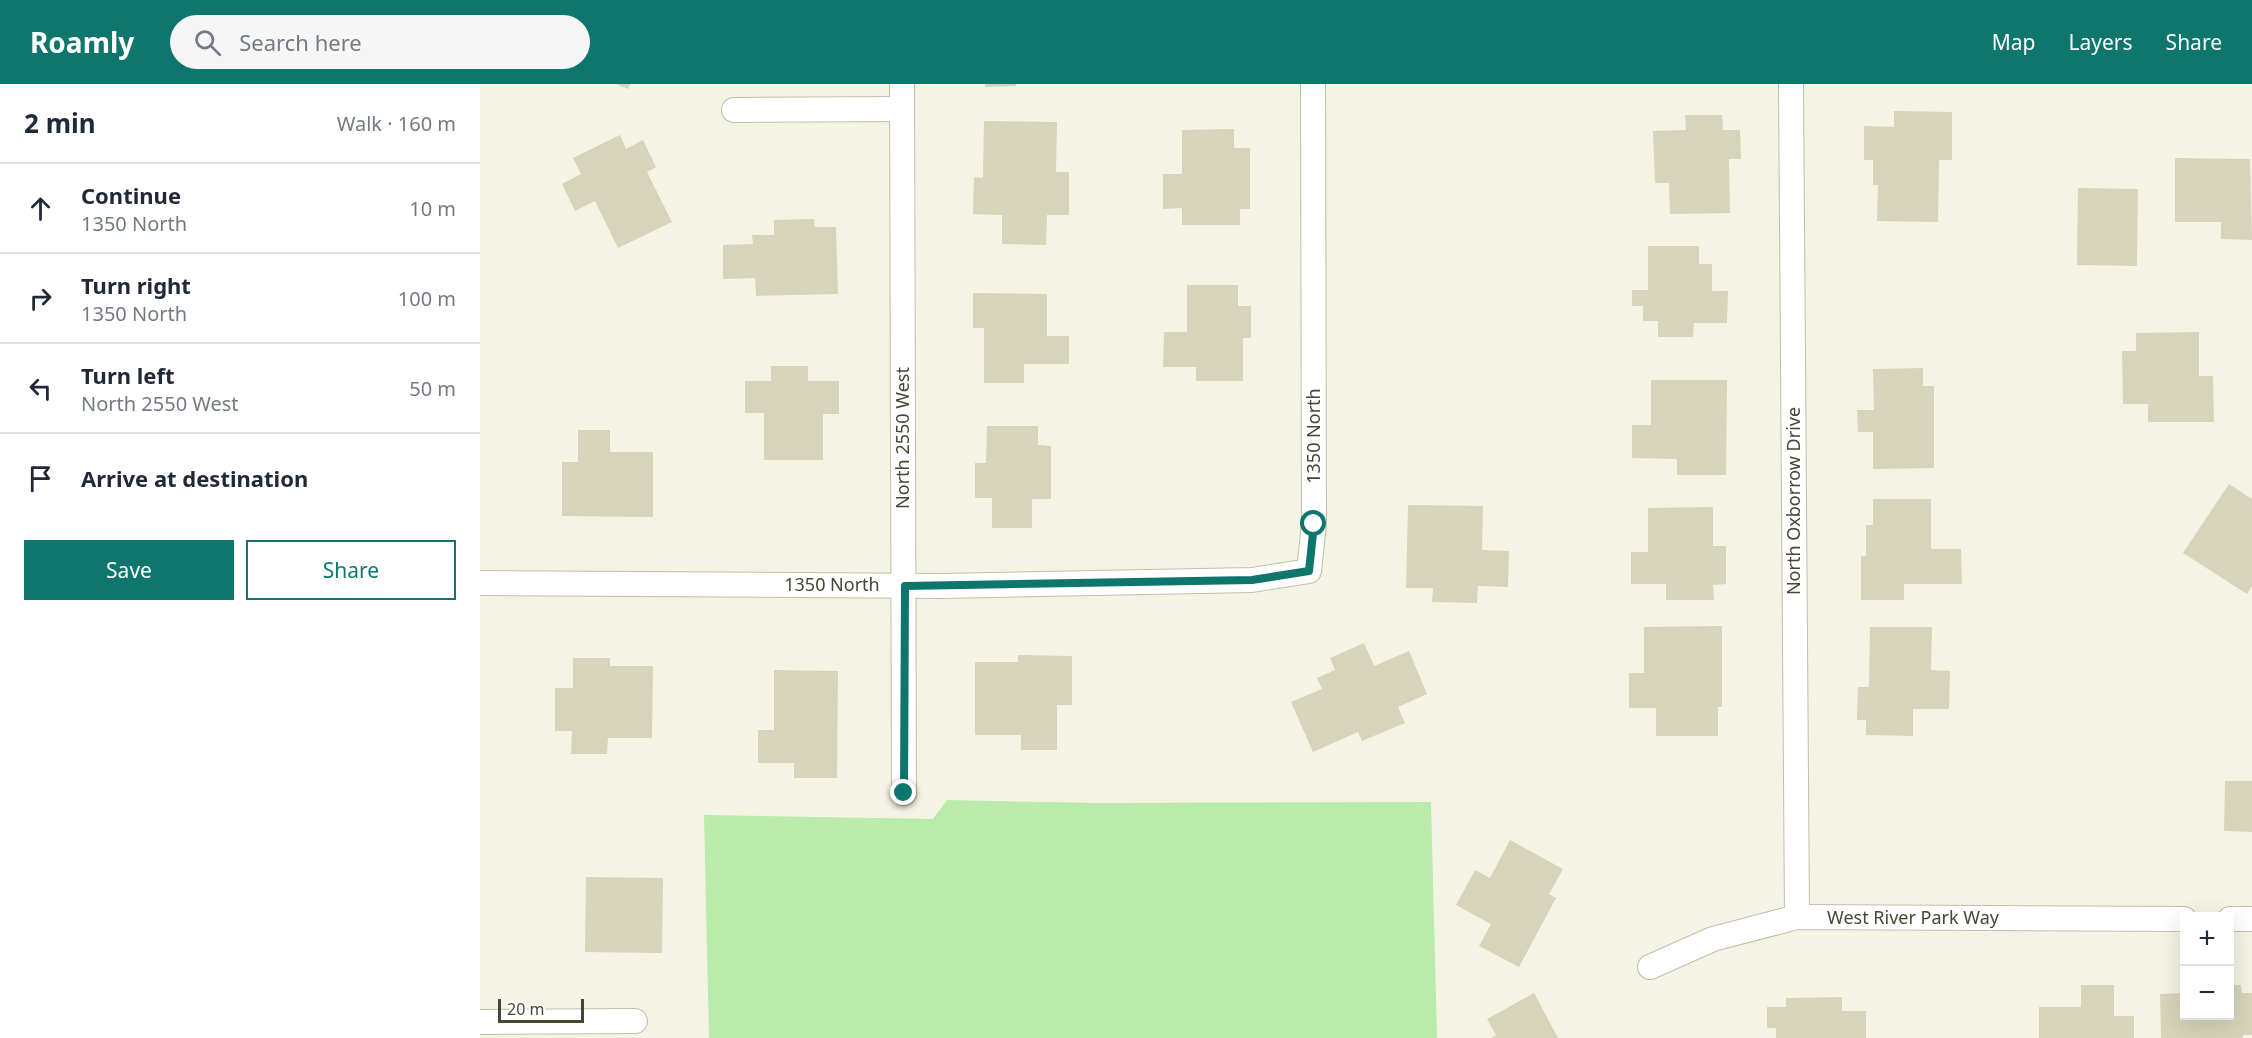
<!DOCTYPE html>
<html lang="en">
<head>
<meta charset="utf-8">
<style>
	:root { --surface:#fff; --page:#f6f6f7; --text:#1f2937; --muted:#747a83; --line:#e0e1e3; --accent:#0f766e }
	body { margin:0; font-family:"Noto Sans",sans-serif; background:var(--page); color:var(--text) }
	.controls { position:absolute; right:18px; bottom:18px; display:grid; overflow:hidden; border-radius:0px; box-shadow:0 6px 24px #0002 }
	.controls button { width:54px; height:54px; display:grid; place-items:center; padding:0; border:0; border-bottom:2px solid var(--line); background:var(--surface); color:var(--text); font:30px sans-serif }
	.scale { position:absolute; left:18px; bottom:15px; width:86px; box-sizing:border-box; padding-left:6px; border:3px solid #474534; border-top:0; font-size:16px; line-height:21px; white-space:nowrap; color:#474534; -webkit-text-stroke:4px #fff; paint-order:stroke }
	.stop { position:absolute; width:18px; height:18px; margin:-14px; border:4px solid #0f766e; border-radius:50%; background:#fff }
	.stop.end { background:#0f766e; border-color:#fff; box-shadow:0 2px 6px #0008 }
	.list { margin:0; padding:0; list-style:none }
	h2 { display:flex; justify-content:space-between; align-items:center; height:78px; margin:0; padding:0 24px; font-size:26px }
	h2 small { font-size:20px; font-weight:400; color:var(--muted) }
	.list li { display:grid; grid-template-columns:39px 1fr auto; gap:18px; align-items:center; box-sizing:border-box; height:90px; padding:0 24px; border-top:2px solid var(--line) }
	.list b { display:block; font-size:22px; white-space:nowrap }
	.list p { margin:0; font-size:20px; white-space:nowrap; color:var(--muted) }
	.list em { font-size:20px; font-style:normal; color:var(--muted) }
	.actions { display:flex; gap:12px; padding:18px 24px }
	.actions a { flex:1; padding:14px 0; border:2px solid var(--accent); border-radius:0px; text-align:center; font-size:21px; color:var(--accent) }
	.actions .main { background:var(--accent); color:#fff }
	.icon { flex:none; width:33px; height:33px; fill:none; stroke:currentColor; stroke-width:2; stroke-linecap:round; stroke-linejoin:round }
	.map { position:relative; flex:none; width:1772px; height:954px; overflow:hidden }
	header { display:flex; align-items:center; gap:36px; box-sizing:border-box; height:84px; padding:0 30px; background:var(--accent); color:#fff }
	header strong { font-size:28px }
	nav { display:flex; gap:33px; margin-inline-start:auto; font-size:21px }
	.search { width:420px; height:54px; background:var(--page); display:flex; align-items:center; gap:15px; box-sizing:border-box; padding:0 21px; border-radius:33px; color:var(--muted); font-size:22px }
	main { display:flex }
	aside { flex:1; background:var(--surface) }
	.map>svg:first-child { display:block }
</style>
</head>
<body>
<header>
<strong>Roamly</strong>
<div class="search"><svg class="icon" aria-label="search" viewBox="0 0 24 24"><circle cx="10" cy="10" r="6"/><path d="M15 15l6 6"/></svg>Search here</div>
<nav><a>Map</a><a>Layers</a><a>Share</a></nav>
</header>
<main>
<aside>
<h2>2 min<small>Walk · 160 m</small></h2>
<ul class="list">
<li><svg class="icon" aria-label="ahead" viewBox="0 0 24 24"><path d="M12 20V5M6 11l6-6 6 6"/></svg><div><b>Continue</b><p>1350 North</p></div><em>10 m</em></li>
<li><svg class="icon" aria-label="right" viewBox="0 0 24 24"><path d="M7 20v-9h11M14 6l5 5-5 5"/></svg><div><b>Turn right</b><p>1350 North</p></div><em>100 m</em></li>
<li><svg class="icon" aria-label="left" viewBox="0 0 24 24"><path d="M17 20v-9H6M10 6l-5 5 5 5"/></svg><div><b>Turn left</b><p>North 2550 West</p></div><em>50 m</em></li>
<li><svg class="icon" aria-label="arrive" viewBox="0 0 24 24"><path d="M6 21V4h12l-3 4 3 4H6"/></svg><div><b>Arrive at destination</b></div></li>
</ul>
<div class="actions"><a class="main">Save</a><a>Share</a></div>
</aside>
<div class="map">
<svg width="1772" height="954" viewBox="0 0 1772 954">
	<rect width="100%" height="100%" fill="#f4f4e5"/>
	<!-- green -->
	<polygon fill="#baebab" points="467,716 615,719 951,718 957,954 229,954 224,731 453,735"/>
	<!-- building -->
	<g fill="#d6d4ba">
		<polygon points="136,0 150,0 148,5"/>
		<polygon points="505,0 536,0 536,2 505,3"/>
		<polygon points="1414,27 1472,28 1472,76 1459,76 1458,138 1397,137 1398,101 1393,101 1393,76 1384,76 1384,42 1414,43"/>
		<polygon points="1205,31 1242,31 1243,46 1260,46 1261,75 1249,75 1250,129 1190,130 1189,99 1175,99 1173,47 1206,46"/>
		<polygon points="504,37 577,38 576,88 589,88 589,131 567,131 566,161 522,160 522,131 493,130 494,93 503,94"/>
		<polygon points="754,45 754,64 770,64 770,125 760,125 760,141 702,141 702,124 683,125 683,90 702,90 702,46"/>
		<polygon points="140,51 146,65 163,56 176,83 167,88 192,138 138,164 115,117 95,127 82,100 101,90 93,74"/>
		<polygon points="1695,74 1770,75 1772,156 1741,155 1741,138 1695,138"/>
		<polygon points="1598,104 1658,105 1657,182 1597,181"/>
		<polygon points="334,135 335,143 356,143 358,210 276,212 275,194 243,195 243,161 273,160 272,151 294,151 294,136"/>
		<polygon points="1168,162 1219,162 1219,180 1232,180 1232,207 1248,207 1247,239 1214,239 1213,253 1178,253 1178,237 1163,237 1163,222 1152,222 1152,206 1168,206"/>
		<polygon points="707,201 758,201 758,222 771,222 771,254 763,254 763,297 716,297 716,283 683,283 684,248 707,248"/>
		<polygon points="493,209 567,210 567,252 589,252 589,280 544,280 544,299 504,299 504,244 493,244"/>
		<polygon points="1719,248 1719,292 1733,292 1734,338 1668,338 1668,320 1643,320 1642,267 1656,267 1656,249"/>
		<polygon points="291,282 328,282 328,297 359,297 359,330 343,330 343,376 284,376 284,329 265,329 265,297 291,297"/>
		<polygon points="1443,284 1443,302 1454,302 1454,384 1393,385 1393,348 1378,348 1377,326 1394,326 1393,285"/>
		<polygon points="1171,296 1247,296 1246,391 1197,391 1197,375 1152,374 1152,341 1171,341"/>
		<polygon points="507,342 558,342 558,361 571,362 571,415 552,415 552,444 512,444 512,414 495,414 495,379 506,379"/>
		<polygon points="98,346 130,346 130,368 173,368 173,433 82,432 82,378 98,378"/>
		<polygon points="1749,400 1772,415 1772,502 1767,510 1703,469"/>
		<polygon points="1393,415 1451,415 1451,465 1481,465 1482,500 1424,500 1424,516 1381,516 1381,472 1386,472 1386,441 1393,441"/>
		<polygon points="928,421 1003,422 1002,466 1029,467 1028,503 998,502 997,519 952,518 953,504 926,504"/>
		<polygon points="1233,423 1233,462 1246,462 1246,500 1233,501 1234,516 1186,516 1186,500 1151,500 1151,468 1168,468 1168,424"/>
		<polygon points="1242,542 1242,623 1238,623 1238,652 1176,652 1176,624 1149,624 1149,589 1164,589 1164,543"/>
		<polygon points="1390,543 1452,543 1451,586 1470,587 1469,625 1433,625 1433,652 1386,651 1386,636 1377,636 1378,603 1389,603"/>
		<polygon points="884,559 894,582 929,567 947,610 918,623 925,639 882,657 878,648 833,668 811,618 842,605 837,594 855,586 850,574"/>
		<polygon points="538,571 592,572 592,621 577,621 577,666 541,666 541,651 495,651 495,578 538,578"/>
		<polygon points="93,574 130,574 130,582 173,582 172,654 128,654 127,670 91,670 92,647 75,647 75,604 93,604"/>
		<polygon points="294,586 358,587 357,694 314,694 314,679 278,679 278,646 294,646"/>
		<polygon points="1745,697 1772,697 1772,748 1744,747"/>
		<polygon points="1030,756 1083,785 1069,810 1076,814 1039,883 999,862 1011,840 976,821 995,786 1010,794"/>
		<polygon points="106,793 183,794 182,869 105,868"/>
		<polygon points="1601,901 1634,901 1634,932 1654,932 1654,954 1559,954 1559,923 1601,923"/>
		<polygon points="1750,901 1761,901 1762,909 1772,909 1772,951 1763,951 1763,954 1681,954 1680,910 1704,909 1704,932 1750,932"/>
		<polygon points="1054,909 1078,954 1011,954 1016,951 1007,935"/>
		<polygon points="1362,913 1362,927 1386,927 1386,954 1296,954 1296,944 1287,944 1287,923 1306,923 1306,914"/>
	</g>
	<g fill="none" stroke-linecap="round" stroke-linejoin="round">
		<defs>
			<g id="minor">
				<polyline points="422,0 424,709"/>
				<polyline points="1311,0 1317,833"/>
				<polyline points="254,26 422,25"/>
				<polyline points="0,499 462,502 772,496 829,487 834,440 833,0"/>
				<polyline points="1750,835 1772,835"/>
				<polyline points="1170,883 1233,855 1317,833 1704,835"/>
				<polyline points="0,938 155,937"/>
			</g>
		</defs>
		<!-- minor casing -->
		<use href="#minor" stroke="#c0bfa7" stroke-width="26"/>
		<!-- minor -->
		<use href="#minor" stroke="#fff" stroke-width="24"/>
	</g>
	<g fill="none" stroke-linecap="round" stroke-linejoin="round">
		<!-- route -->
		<polyline stroke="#0f766e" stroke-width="8" points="424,709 425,502 772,496 829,487 834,440"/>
	</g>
	<g text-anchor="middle" stroke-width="4.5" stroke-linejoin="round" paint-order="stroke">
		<!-- street labels -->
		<g font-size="18" fill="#474534" stroke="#fff">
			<text transform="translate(834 352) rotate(-90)" y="6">1350 North</text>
			<text transform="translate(423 354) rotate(-90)" y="6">North 2550 West</text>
			<text transform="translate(1314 417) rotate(-90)" y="6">North Oxborrow Drive</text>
			<text x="352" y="507">1350 North</text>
			<text x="1433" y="840">West River Park Way</text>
		</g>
	</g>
</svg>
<div class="controls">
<button>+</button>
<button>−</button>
</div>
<div class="scale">20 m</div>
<div class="stop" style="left:834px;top:440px"></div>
<div class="stop end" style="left:424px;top:709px"></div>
</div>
</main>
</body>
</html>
